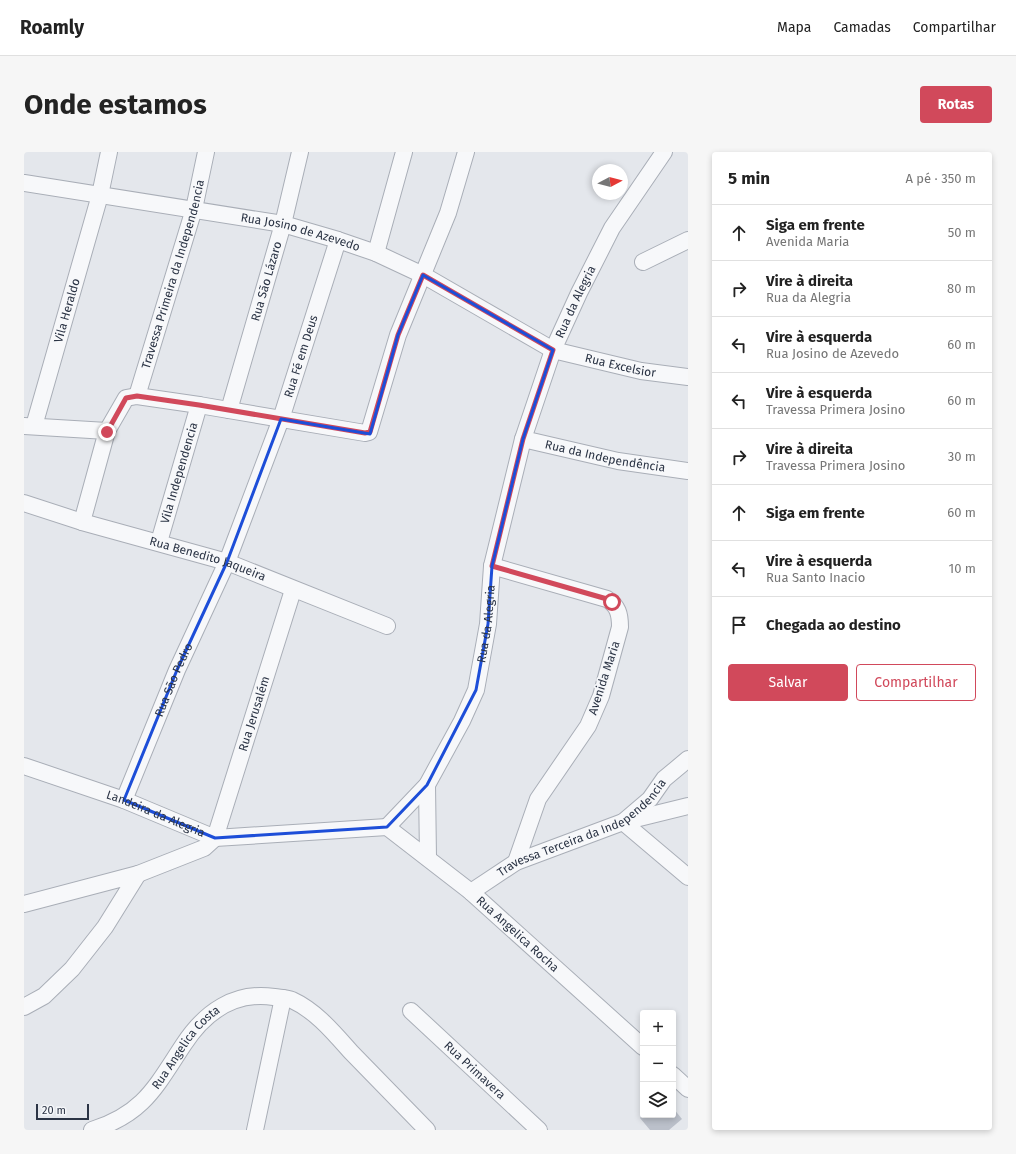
<!DOCTYPE html>
<html lang="pt">
<head>
<meta charset="utf-8">
<style>
	:root { --surface:#fff; --page:#f6f6f6; --text:#222; --muted:#767676; --line:#e0e0e0; --accent:#d1495b }
	body { margin:0; font-family:"Fira Sans",sans-serif; background:var(--page); color:var(--text) }
	.controls { position:absolute; right:12px; bottom:12px; display:grid; overflow:hidden; border-radius:4px; box-shadow:0 2px 6px #0003 }
	.controls button { width:36px; height:36px; display:grid; place-items:center; padding:0; border:0; border-bottom:1px solid var(--line); background:var(--surface); color:var(--text); font:20px sans-serif }
	.compass { position:absolute; left:568px; top:12px; width:36px; height:36px; border-radius:50%; background:var(--surface); box-shadow:0 2px 6px #0003; rotate:83deg }
	.scale { position:absolute; left:12px; bottom:10px; width:53px; box-sizing:border-box; padding-left:4px; border:2px solid #2b3445; border-top:0; font-size:11px; line-height:14px; white-space:nowrap; color:#2b3445; -webkit-text-stroke:3px #f4f6f9; paint-order:stroke }
	.stop { position:absolute; width:12px; height:12px; margin:-9px; border:3px solid #d1495b; border-radius:50%; background:#fff }
	.stop.end { background:#d1495b; border-color:#fff; box-shadow:0 1px 4px #0008 }
	.list { margin:0; padding:0; list-style:none }
	h2 { display:flex; justify-content:space-between; align-items:center; height:52px; margin:0; padding:0 16px; font-size:17px }
	h2 small { font-size:13px; font-weight:400; color:var(--muted) }
	.list li { display:grid; grid-template-columns:26px 1fr auto; gap:12px; align-items:center; box-sizing:border-box; height:56px; padding:0 16px; border-top:1px solid var(--line) }
	.list b { display:block; font-size:15px; white-space:nowrap }
	.list p { margin:0; font-size:13px; white-space:nowrap; color:var(--muted) }
	.list em { font-size:13px; font-style:normal; color:var(--muted) }
	.actions { display:flex; gap:8px; padding:12px 16px }
	.actions a { flex:1; padding:9px 0; border:1px solid var(--accent); border-radius:4px; text-align:center; font-size:14px; color:var(--accent) }
	.actions .main { background:var(--accent); color:#fff }
	.icon { flex:none; width:22px; height:22px; fill:none; stroke:currentColor; stroke-width:2; stroke-linecap:round; stroke-linejoin:round }
	.map { position:relative; flex:none; width:664px; height:978px; overflow:hidden; border-radius:4px }
	header { display:flex; align-items:center; gap:24px; box-sizing:border-box; height:56px; padding:0 20px; background:var(--surface); border-bottom:1px solid var(--line) }
	header strong { font-size:19px }
	nav { display:flex; gap:22px; margin-inline-start:auto; font-size:14px }
	.intro { display:flex; align-items:center; justify-content:space-between; box-sizing:border-box; height:96px; padding:0 24px }
	h1 { margin:0; font-size:28px }
	.button { padding:10px 18px; border-radius:4px; background:var(--accent); color:#fff; font-size:14px; font-weight:700 }
	main { display:flex; gap:24px; padding:0 24px }
	aside { flex:1; background:var(--surface); border-radius:4px; box-shadow:0 2px 6px #0003 }
	.map>svg:first-child { display:block }
</style>
</head>
<body>
<header>
<strong>Roamly</strong>
<nav><a>Mapa</a><a>Camadas</a><a>Compartilhar</a></nav>
</header>
<div class="intro"><h1>Onde estamos</h1><a class="button">Rotas</a></div>
<main>
<div class="map">
<svg width="664" height="978" viewBox="0 0 664 978">
	<rect width="100%" height="100%" fill="#e4e7ec"/>
	<!-- building -->
	<polygon fill="#bbc0ca" points="649,956 658,967 645,978 626,978 616,966 619,963 649,963"/>
	<g fill="none" stroke-linecap="round" stroke-linejoin="round">
		<defs>
			<g id="street">
				<path id="s1" d="M0,31L259,72L314,88L352,101L399,123L529,198L617,219L664,225"/>
				<polyline points="352,101 380,0"/>
				<polyline points="619,110 664,88"/>
				<path id="s2" d="M113,244L170,57L182,0"/>
				<path id="s3" d="M205,258L259,72L276,0"/>
				<polyline points="0,274 83,279"/>
				<path id="s4" d="M10,274L76,43L85,0"/>
				<path id="s5" d="M499,287L594,309L664,319"/>
				<path id="s6" d="M0,351L58,370L203,410L363,474"/>
				<polyline points="58,370 83,279 102,246 113,244 175,253 341,281 345,280 374,183 424,61 442,0"/>
				<path id="s7" d="M135,390L175,253"/>
				<path d="M468,414L583,447C594,454 596,462 596,475L577,544L564,574L514,647L492,710"/>
				<path id="s8" d="M0,614L100,648L191,686L363,675"/>
				<polyline points="403,633 404,706"/>
				<path id="s9" d="M100,648L153,518L203,410L257,267L314,88"/>
				<polyline points="603,669 664,654"/>
				<polyline points="599,670 664,725"/>
				<path id="s10" d="M363,675L403,633L438,569L452,538L464,472L468,414L499,287L529,198L555,141L588,76L640,0"/>
				<path id="s11" d="M363,675L447,740L619,895"/>
				<path id="s12" d="M114,722L180,696L191,686L269,438"/>
				<path id="s13" d="M447,740L492,710L599,670L626,647L640,627L664,607"/>
				<polyline points="0,752 114,722 81,775 48,817 20,844 0,855"/>
				<path id="s14" d="M387,859L515,978"/>
				<polyline points="649,923 664,937"/>
				<path id="s15" d="M68,978C120,962 132,934 160,892C181,860 211,839 250,845C256,846 263,846 268,848C292,859 310,881 327,900C352,926 378,952 403,978"/>
				<polyline points="231,978 259,846"/>
			</g>
		</defs>
		<!-- street casing -->
		<use href="#street" stroke="#a9aeb7" stroke-width="18"/>
		<!-- street -->
		<use href="#street" stroke="#f7f8fa" stroke-width="16"/>
	</g>
	<g fill="none" stroke-linecap="round" stroke-linejoin="round">
		<!-- route -->
		<polyline stroke="#d1495b" stroke-width="5" points="83,280 102,246 113,244 175,253 341,281 346,280 374,183 399,123 529,198 499,287 468,414 583,447 588,450"/>
	</g>
	<!-- marked area -->
	<path fill="none" stroke="#1d4ed8" stroke-width="3" stroke-linejoin="round" d="M399,123L529,198L499,287L468,414L464,472L452,538L403,633L363,675L191,686L100,648L153,518L203,410L257,267L346,282L374,183Z"/>
	<g text-anchor="middle" stroke-width="3.5" stroke-linejoin="round" paint-order="stroke">
		<!-- street labels -->
		<g font-size="12" fill="#2b3445" stroke="#f4f6f9">
			<text dy="4" stroke="none"><textPath href="#s1" startOffset="281">Rua Josino de Azevedo</textPath></text>
			<text dy="4" stroke="none"><textPath href="#s2" startOffset="127">Travessa Primeira da Independencia</textPath></text>
			<text dy="4" stroke="none"><textPath href="#s3" startOffset="134">Rua São Lázaro</textPath></text>
			<text dy="4" stroke="none"><textPath href="#s10" startOffset="568">Rua da Alegria</textPath></text>
			<text dy="4" stroke="none"><textPath href="#s4" startOffset="120">Vila Heraldo</textPath></text>
			<text dy="4" stroke="none"><textPath href="#s9" startOffset="478">Rua Fé em Deus</textPath></text>
			<text dy="4" stroke="none"><textPath href="#s1" startOffset="631">Rua Excelsior</textPath></text>
			<text dy="4" stroke="none"><textPath href="#s5" startOffset="84">Rua da Independência</textPath></text>
			<text dy="4" stroke="none"><textPath href="#s7" startOffset="72">Vila Independencia</textPath></text>
			<text dy="4" stroke="none"><textPath href="#s6" startOffset="192">Rua Benedito Jaqueira</textPath></text>
			<text dy="4" stroke="none"><textPath href="#s10" startOffset="232">Rua da Alegria</textPath></text>
			<text transform="translate(580 526) rotate(-72)" y="4">Avenida Maria</text>
			<text dy="4" stroke="none"><textPath href="#s9" startOffset="130">Rua São Pedro</textPath></text>
			<text dy="4" stroke="none"><textPath href="#s12" startOffset="216">Rua Jerusalém</textPath></text>
			<text dy="4" stroke="none"><textPath href="#s8" startOffset="140">Landeira da Alegria</textPath></text>
			<text dy="4" stroke="none"><textPath href="#s13" startOffset="130">Travessa Terceira da Independencia</textPath></text>
			<text dy="4" stroke="none"><textPath href="#s11" startOffset="169">Rua Angelica Rocha</textPath></text>
			<text dy="4" stroke="none"><textPath href="#s15" startOffset="128">Rua Angelica Costa</textPath></text>
			<text dy="4" stroke="none"><textPath href="#s14" startOffset="87">Rua Primavera</textPath></text>
		</g>
	</g>
</svg>
<div class="controls">
<button>+</button>
<button>−</button>
<button><svg class="icon" aria-label="layers" viewBox="0 0 24 24"><path d="M12 4l9 5-9 5-9-5zM3 14l9 5 9-5"/></svg></button>
</div>
<svg class="compass" viewBox="-18 -18 36 36"><path d="M0-13l5 13h-10z" fill="#e53935"/><path d="M0 13l5-13h-10z" fill="#767676"/></svg>
<div class="scale">20 m</div>
<div class="stop" style="left:588px;top:450px"></div>
<div class="stop end" style="left:83px;top:280px"></div>
</div>
<aside>
<h2>5 min<small>A pé · 350 m</small></h2>
<ul class="list">
<li><svg class="icon" aria-label="ahead" viewBox="0 0 24 24"><path d="M12 20V5M6 11l6-6 6 6"/></svg><div><b>Siga em frente</b><p>Avenida Maria</p></div><em>50 m</em></li>
<li><svg class="icon" aria-label="right" viewBox="0 0 24 24"><path d="M7 20v-9h11M14 6l5 5-5 5"/></svg><div><b>Vire à direita</b><p>Rua da Alegria</p></div><em>80 m</em></li>
<li><svg class="icon" aria-label="left" viewBox="0 0 24 24"><path d="M17 20v-9H6M10 6l-5 5 5 5"/></svg><div><b>Vire à esquerda</b><p>Rua Josino de Azevedo</p></div><em>60 m</em></li>
<li><svg class="icon" aria-label="left" viewBox="0 0 24 24"><path d="M17 20v-9H6M10 6l-5 5 5 5"/></svg><div><b>Vire à esquerda</b><p>Travessa Primera Josino</p></div><em>60 m</em></li>
<li><svg class="icon" aria-label="right" viewBox="0 0 24 24"><path d="M7 20v-9h11M14 6l5 5-5 5"/></svg><div><b>Vire à direita</b><p>Travessa Primera Josino</p></div><em>30 m</em></li>
<li><svg class="icon" aria-label="ahead" viewBox="0 0 24 24"><path d="M12 20V5M6 11l6-6 6 6"/></svg><div><b>Siga em frente</b></div><em>60 m</em></li>
<li><svg class="icon" aria-label="left" viewBox="0 0 24 24"><path d="M17 20v-9H6M10 6l-5 5 5 5"/></svg><div><b>Vire à esquerda</b><p>Rua Santo Inacio</p></div><em>10 m</em></li>
<li><svg class="icon" aria-label="arrive" viewBox="0 0 24 24"><path d="M6 21V4h12l-3 4 3 4H6"/></svg><div><b>Chegada ao destino</b></div></li>
</ul>
<div class="actions"><a class="main">Salvar</a><a>Compartilhar</a></div>
</aside>
</main>
</body>
</html>
